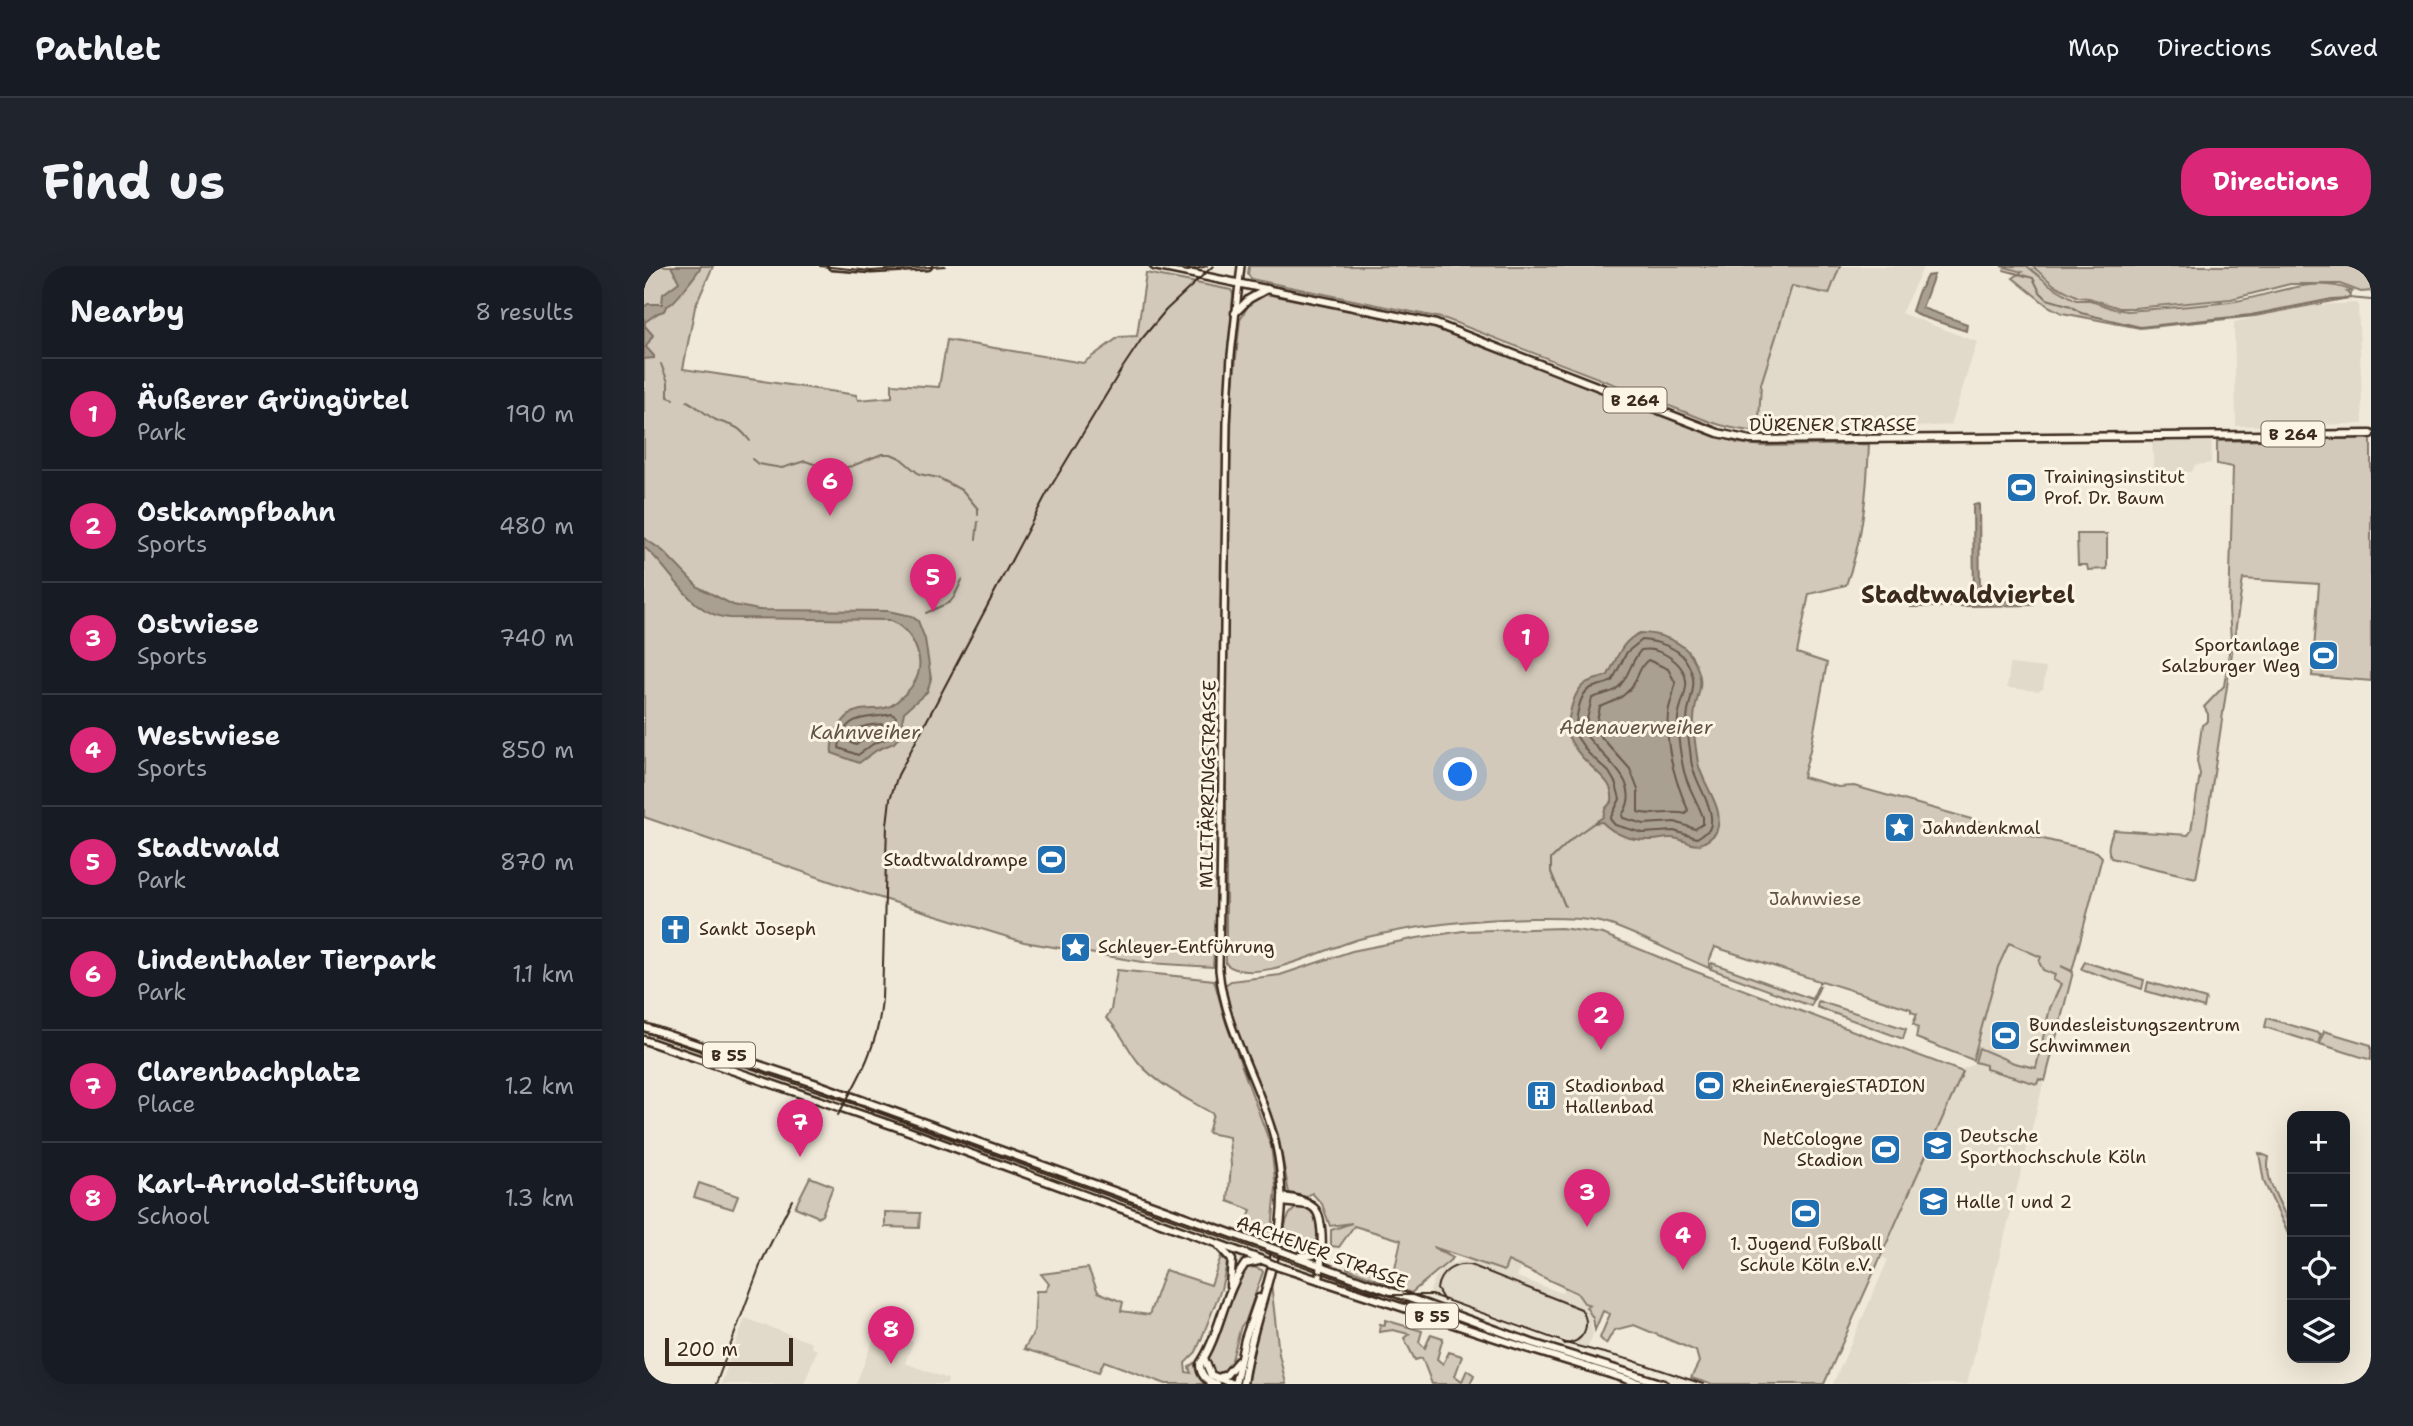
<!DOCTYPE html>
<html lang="en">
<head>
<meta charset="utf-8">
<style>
	:root { --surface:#171b24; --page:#20242c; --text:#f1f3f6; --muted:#9ea1a6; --line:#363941; --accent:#db2777 }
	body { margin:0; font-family:"Shantell Sans",sans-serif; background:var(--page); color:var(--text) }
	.controls { position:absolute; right:21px; bottom:21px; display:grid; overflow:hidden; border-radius:14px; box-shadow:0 7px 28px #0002 }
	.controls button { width:63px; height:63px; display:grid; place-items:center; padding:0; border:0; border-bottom:2px solid var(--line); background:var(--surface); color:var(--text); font:35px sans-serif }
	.scale { position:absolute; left:21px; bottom:18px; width:128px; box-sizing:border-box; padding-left:7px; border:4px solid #3b2a1e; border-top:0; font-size:19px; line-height:24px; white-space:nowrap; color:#3b2a1e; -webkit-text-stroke:5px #fcf5e5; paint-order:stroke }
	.you { position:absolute; left:817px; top:509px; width:24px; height:24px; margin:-18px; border:5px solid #fff; border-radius:50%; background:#1a73e8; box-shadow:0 0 0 10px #1a73e833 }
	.badge { display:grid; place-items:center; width:46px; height:46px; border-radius:50%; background:var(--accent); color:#fff; font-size:23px; font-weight:700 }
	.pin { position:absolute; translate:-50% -58px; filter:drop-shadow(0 2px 4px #0008) }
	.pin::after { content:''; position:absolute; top:37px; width:24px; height:21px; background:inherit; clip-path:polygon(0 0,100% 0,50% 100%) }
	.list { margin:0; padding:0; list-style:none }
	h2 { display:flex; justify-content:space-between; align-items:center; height:91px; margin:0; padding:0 28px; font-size:30px }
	h2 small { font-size:23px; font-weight:400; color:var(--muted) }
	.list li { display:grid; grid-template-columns:46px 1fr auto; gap:21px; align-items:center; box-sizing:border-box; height:112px; padding:0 28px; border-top:2px solid var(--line) }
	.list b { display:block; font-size:26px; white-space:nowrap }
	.list p { margin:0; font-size:23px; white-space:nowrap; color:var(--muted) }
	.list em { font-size:23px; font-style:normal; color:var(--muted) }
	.icon { flex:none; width:38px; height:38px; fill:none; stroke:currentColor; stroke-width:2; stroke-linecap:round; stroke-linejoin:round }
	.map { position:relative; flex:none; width:1727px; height:1118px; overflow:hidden; border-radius:28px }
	header { display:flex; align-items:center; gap:42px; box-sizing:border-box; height:98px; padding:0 35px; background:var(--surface); border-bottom:2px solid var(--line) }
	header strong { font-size:33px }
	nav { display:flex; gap:38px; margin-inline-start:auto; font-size:24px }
	.intro { display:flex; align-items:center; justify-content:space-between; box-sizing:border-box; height:168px; padding:0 42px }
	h1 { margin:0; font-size:49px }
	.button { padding:18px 32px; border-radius:28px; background:var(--accent); color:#fff; font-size:24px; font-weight:700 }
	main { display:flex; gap:42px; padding:0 42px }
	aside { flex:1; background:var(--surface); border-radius:28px; box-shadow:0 7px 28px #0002 }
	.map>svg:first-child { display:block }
</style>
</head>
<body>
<header>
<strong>Pathlet</strong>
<nav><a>Map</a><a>Directions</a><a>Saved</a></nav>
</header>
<div class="intro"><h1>Find us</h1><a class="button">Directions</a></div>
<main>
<aside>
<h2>Nearby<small>8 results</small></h2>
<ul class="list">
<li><span class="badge">1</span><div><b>Äußerer Grüngürtel</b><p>Park</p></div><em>190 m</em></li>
<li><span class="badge">2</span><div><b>Ostkampfbahn</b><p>Sports</p></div><em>480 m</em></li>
<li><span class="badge">3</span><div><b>Ostwiese</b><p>Sports</p></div><em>740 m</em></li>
<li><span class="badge">4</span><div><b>Westwiese</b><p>Sports</p></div><em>850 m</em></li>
<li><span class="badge">5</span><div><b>Stadtwald</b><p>Park</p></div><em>870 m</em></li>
<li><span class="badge">6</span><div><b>Lindenthaler Tierpark</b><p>Park</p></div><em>1.1 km</em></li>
<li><span class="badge">7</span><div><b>Clarenbachplatz</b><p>Place</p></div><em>1.2 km</em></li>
<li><span class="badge">8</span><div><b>Karl-Arnold-Stiftung</b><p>School</p></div><em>1.3 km</em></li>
</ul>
</aside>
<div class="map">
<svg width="1727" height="1118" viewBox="0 0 1727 1118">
	<rect width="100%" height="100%" fill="#f0e9d9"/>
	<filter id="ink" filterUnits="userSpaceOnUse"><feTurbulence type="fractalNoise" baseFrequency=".0143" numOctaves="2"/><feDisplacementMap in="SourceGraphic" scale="14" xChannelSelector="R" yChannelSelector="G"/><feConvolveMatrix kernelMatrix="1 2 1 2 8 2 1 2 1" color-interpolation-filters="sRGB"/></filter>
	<g filter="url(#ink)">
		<!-- built -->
		<g fill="#e1d9c9">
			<polygon points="1196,0 1280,0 1257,47 1333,76 1307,159 1233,163 1221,161 1157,165 1115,154 1117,118 1148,20 1185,28"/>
			<polygon points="1714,37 1719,158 1592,160 1590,56 1673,39"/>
			<polygon points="1568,175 1567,197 1551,199 1548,206 1510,206 1508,176"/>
			<polygon points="1366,398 1402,402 1399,423 1394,425 1363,422"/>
			<polygon points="1365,677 1428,705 1323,1118 1189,1118 1244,994 1181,962 1241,819 1260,783 1316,804 1328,799 1354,701"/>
			<polygon points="815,995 863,995 877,999 873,1011 918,1027 920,1022 933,1027 944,1027 940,1038 948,1051 947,1055 949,1069 943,1082 786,1027 789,1014 799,1002"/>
			<polygon points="101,1052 168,1077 167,1081 173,1084 160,1118 77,1118"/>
			<polygon points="233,1064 269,1076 261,1097 304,1113 303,1118 212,1118"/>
		</g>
		<!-- green -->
		<g fill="#d2c9ba" stroke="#867a6c" stroke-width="2">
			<polygon points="2,0 69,0 51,41 39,103 212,129 214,134 248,131 248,118 295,121 303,74 439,97 475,71 493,70 502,7 587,24 589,28 580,157 577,574 569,701 504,697 380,676 217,626 0,551 0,7"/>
			<path d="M605,0H1196L1185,28L1148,20L1117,118L1115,154L1157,165C1121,167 1098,167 1064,155L802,53L607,13L604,8Z"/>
			<path d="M1357,0H1383L1406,19L1432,34H1446L1470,43L1484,45C1520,42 1557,40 1592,35C1630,29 1670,8 1708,25L1703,26L1706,28L1705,32L1611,50L1496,62L1418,47L1404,40L1369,12L1378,6Z"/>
			<polygon points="1388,0 1727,0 1727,25 1717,26 1696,18 1646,18 1587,33 1490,42 1475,42 1445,32 1434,31 1410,19"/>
			<path d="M622,28L799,64L1093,177L1120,180L1225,178C1223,226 1219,273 1202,319L1165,328L1153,387L1183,397L1167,480L1159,511L1194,521L1210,520L1391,571L1453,586L1458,591L1428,705L1417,700L1429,706L1401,815L1395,813L1393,818L1342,803V799L1331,796L1335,782L1370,797L1392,802L1406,742L1417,718L1409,714L1411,709L1399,704L1395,696L1397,691L1365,677L1354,701L1329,794L1272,772L1274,761L1269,758L1273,748L1267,746V743L1178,715L1175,717V715L1071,681L1065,695V702C1032,688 1000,671 967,659C942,651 914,652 888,652C830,653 775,659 719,672C685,680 611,722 582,698V367L588,130L596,54L607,34Z"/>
			<path d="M1727,172V415L1668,410L1675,318L1599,313L1562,561L1552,612L1467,592C1462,584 1466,572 1470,564L1544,569L1547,565L1556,508L1553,495L1558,459L1564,455V448L1560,441L1580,420L1587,374L1585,344L1589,201L1573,198V175Z"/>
			<polygon points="1433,268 1463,268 1463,303 1444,304 1443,299 1434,299"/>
			<polygon points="917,662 959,668 1034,699 1319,806 1180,1118 1066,1118 1047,1112 1055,1096 1052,1085 990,1059 970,1064 962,1078 956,1072 966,1048 959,1045 951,1064 949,1052 942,1041 946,1039 940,1037 933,1027 864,995 860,1005 789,981 809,992 767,1027 703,1002 706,992 750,1008 757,974 710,960 695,981 687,980 687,964 708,957 686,960 678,938 668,927 662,931 645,927 634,868 589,756 581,719 587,715 636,709 708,685 773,672 819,665"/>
			<polygon points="1441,696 1500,714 1498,723 1437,703"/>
			<polygon points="1068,697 1168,733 1174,720 1176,720 1167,740 1067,703"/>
			<path d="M473,704L570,714L582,757L627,880L632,922L627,975L600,966L607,944L584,935L587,900L585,871L564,867L569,848C544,833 514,819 495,797C483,783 477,764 462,752L467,744Z"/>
			<polygon points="1504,716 1562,733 1560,742 1502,725"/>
			<polygon points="1174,735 1262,763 1259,773 1173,741"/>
			<polygon points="1623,752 1677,768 1674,778 1621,761"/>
			<polygon points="1680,765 1727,779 1727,794 1676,778"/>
			<path d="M1615,887L1625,891C1618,922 1648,946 1648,976L1620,916Z"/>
			<polygon points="166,911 189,920 178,949 175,951 151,941"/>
			<polygon points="55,917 94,930 89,943 50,931"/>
			<path d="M654,941H662L672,951L674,979L669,987L638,977C641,963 640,948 654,941Z"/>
			<polygon points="241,946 276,947 275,962 241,961"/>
			<polygon points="577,990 583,997 577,1023 557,1074 552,1086 541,1097 542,1106 547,1107 545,1101 550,1097 555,1110 562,1118 522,1118 460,1095 455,1106 380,1083 390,1066 392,1025 401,1025 405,1018 397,1008 444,1002 454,1026 479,1036 477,1045 505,1049 521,1004 567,1019"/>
			<polygon points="604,999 618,1004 619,1006 601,1057 597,1060 586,1101 582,1107 574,1110 567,1106 563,1093 566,1086 599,1006"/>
			<polygon points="627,1017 635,1088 642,1118 603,1118 617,1049"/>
			<polygon points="741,1054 778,1065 775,1076 781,1082 787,1068 799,1072 793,1093 799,1098 805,1086 818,1090 811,1110 818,1115 823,1104 830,1109 826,1118 788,1118 778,1092 771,1094 760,1072 765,1068 749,1064 735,1066 736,1058 741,1059"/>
		</g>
		<!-- water -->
		<g fill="#aaa091" stroke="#7e7163" stroke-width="2">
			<path d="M27,0H57C56,4 33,33 28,37C19,44 25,35 20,45L14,47L1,56V60L9,69L2,81L10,90V92L0,93V41L4,38H18L19,28L35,16Z"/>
			<polygon points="1290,9 1278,42 1323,58 1322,65 1276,50 1268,45 1274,27 1283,10"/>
			<polygon points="1335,238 1336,335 1390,334 1390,339 1267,341 1267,337 1332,335 1330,334 1329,239"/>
			<path d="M0,272L19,285L54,321L89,339L115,344L244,345L267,350L274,355L281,373L287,413L285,420L283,426L260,446L255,471L250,477L233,484L215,497L188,487C186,474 195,458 205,449C219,438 239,448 251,437C257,432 266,424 270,417C284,394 268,363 245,354L86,352C45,349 29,304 0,281Z"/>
			<path d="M996,367C1014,367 1039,375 1048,391C1065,421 1051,425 1050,454C1049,467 1052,484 1054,497C1059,521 1084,544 1071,568C1048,590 1046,571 1025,572C1020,572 1014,574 1009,574C989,575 971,569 958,556L950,557L959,551L961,543L968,535C970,517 956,510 945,498C936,490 929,480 924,470C923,456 928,425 942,417C949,413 957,413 964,409C973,393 977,375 996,367Z"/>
		</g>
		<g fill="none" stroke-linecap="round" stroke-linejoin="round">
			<!-- shore -->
			<g stroke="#67594c" stroke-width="2">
				<path d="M998,374C1012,375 1033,381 1041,393C1058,419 1044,429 1043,455C1043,468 1046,480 1047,493C1048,515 1075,544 1065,564L1053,572L1030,565L999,567L971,559L966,553L976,533L972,518L965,506L944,487L931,468C932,456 934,427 947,422C954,419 961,419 968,415L983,386Z"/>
				<path d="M997,384C1016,380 1044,398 1042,420C1041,431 1035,441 1034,452C1033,467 1036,486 1039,501C1042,519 1053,534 1059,551V558L1051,563L1031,556L1000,558L979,552L978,549C1002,515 955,491 940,466L948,432C955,429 964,428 971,424C984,415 986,396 997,384Z"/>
				<path d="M1004,394L1024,403L1031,416C1031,427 1025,437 1024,448C1021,480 1031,515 1044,544L1042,548C1025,544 1010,551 994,546V524L986,503L951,464L956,441C972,435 984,430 992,413C996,405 997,399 1004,394Z"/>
				<path d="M248,448L252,451L246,471L229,478L214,489L195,482C200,445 223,454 248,448Z"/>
				<path d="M238,458L241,461L239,465L225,470L212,479L207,477C210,459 223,459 238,458Z"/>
			</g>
			<!-- stream -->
			<g stroke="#7e7163" stroke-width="2">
				<polyline points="1360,4 1389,12 1396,26 1403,33 1427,40 1437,47 1496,61 1607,49 1688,33 1705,32 1727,34"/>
				<polyline points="17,98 24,116 24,131 30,133"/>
				<path d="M43,135C53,140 62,149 72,154C91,162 92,157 106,175"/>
				<polyline points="108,193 114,198 138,202 161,195 188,204 208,200 238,188 247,188 256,192 275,208 295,212 319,225 334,243 334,249"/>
				<polyline points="332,273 334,256"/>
				<polyline points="282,347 306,336 310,331 318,314"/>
				<polyline points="921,640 907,606 907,593 930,571 950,557"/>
			</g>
			<defs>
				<path id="secondary" d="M597,0L587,89L583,157L575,704C580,757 607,802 624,852C633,877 637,904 638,931"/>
				<g id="primary">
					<polyline points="188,0 227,3 284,0"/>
					<polyline points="510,0 792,58 1074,167 1106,174 1727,168"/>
					<polyline points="591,47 605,33 623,23"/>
					<polyline points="0,761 170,817 625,981"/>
					<polyline points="0,774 259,863 621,995"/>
					<polyline points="638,936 664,939"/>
					<polyline points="575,980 588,994 586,1020"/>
					<polyline points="639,986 888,1077 1020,1118"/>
					<polyline points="656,990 670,989 677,982"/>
					<polyline points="635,1001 879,1081 998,1118"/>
					<polyline points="560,1092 567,1109 589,1118"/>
					<polyline points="574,1112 582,1109 594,1095"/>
					<path d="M573,1118C562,1115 556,1109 556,1098C576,1069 579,1028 601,998L615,995"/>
					<polyline points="591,1118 601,1073 615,1032"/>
					<path d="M599,1118C607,1055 638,995 638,931C650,932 661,934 670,942C682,953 677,999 675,1014"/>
				</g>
				<polyline id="highway" points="566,1116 569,1118"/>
			</defs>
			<!-- secondary casing -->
			<use href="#secondary" stroke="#3b2a1e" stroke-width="10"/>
			<!-- primary casing -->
			<use href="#primary" stroke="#3b2a1e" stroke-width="11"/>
			<!-- highway casing -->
			<use href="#highway" stroke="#3b2a1e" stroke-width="12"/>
			<!-- secondary -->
			<use href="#secondary" stroke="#fcf5e5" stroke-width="5"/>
			<!-- primary -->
			<use href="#primary" stroke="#fcf5e5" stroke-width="6"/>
			<!-- highway -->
			<use href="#highway" stroke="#fcf5e5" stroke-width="7"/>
			<!-- tram -->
			<g stroke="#3b2a1e" stroke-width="2">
				<polyline points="176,0 227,5 301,0"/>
				<polyline points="511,0 544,5 563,0"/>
				<polyline points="0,766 202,835 730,1026 747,1029 788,1029 925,1078 987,1094 1059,1118"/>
				<path d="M800,1035L793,1023C795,1006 812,995 829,1000L937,1043C948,1059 940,1077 920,1078"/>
			</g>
			<!-- rail -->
			<g stroke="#3b2a1e" stroke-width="2">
				<path d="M194,849C216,811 235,777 238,733L243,559L246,533L254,509L403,227L477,104L497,74L522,44L569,0"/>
				<polyline points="72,1118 117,997 148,934"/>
			</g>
			<defs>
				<g id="primary-bridge">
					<polyline points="625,981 639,986"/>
					<polyline points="621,995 635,1001"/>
				</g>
			</defs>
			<!-- primary-bridge casing -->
			<use href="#primary-bridge" stroke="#3b2a1e" stroke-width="11" stroke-linecap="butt"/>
			<!-- primary-bridge -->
			<use href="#primary-bridge" stroke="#fcf5e5" stroke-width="6"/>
		</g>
	</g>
	<!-- icons -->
	<defs>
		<symbol id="stadium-square" viewBox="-11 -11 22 22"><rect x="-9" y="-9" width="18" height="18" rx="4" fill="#1f6fb2" stroke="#fcf5e5"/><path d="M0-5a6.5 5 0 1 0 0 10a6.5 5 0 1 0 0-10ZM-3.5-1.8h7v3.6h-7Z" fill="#fff"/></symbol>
		<symbol id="sight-square" viewBox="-11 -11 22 22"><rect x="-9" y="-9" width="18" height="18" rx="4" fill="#1f6fb2" stroke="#fcf5e5"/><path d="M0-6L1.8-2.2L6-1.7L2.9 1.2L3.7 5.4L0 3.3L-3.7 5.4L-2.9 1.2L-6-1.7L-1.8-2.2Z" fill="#fff"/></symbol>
		<symbol id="church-square" viewBox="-11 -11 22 22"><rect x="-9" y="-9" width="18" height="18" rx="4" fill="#1f6fb2" stroke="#fcf5e5"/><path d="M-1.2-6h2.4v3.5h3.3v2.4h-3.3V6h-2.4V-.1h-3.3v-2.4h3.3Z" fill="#fff"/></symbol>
		<symbol id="building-square" viewBox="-11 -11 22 22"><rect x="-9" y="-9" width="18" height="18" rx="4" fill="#1f6fb2" stroke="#fcf5e5"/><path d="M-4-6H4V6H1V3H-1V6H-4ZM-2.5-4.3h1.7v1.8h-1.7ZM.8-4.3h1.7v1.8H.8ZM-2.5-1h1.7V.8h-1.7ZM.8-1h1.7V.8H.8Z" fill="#fff"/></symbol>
		<symbol id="university-square" viewBox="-11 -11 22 22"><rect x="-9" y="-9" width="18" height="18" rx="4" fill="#1f6fb2" stroke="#fcf5e5"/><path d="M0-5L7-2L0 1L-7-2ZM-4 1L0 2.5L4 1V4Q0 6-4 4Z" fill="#fff"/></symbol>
	</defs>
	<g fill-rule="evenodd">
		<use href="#stadium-square" x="1360" y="204" width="35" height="35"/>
		<use href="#stadium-square" x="1662" y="372" width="35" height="35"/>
		<use href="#sight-square" x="1238" y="544" width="35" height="35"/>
		<use href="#stadium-square" x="390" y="576" width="35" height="35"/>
		<use href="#church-square" x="14" y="646" width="35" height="35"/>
		<use href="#sight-square" x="414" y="664" width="35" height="35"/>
		<use href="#stadium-square" x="1344" y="752" width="35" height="35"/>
		<use href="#stadium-square" x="1048" y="802" width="35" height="35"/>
		<use href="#building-square" x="880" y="812" width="35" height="35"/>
		<use href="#university-square" x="1276" y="862" width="35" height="35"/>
		<use href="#stadium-square" x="1224" y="866" width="35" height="35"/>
		<use href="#university-square" x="1272" y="918" width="35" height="35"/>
		<use href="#stadium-square" x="1144" y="930" width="35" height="35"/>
	</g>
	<g text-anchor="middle" stroke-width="6" stroke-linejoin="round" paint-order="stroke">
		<!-- shield labels -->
		<g fill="#fcf5e5" stroke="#75675a" stroke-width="2">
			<rect x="959.5" y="121.5" width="63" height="25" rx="5"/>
			<rect x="1617.5" y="155.5" width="63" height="25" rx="5"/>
			<rect x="59" y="776.5" width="52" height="25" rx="5"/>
			<rect x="762" y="1037.5" width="52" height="25" rx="5"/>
		</g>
		<g font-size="16" font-weight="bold" fill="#3b2a1e">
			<text x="991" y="140">B 264</text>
			<text x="1649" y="174">B 264</text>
			<text x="85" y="795">B 55</text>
			<text x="788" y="1056">B 55</text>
		</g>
		<!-- street labels -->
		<g font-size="18" fill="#3b2a1e" stroke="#fcf5e5">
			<text x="1189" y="165">DÜRENER STRASSE</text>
			<text transform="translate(564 518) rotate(-89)" y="6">MILITÄRRINGSTRASSE</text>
			<text transform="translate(678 986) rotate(20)" y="6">AACHENER STRASSE</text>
		</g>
		<!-- poi labels -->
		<g font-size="18" fill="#3b2a1e" stroke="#fcf5e5" text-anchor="start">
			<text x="1400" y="217">Trainingsinstitut<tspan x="1400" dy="21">Prof. Dr. Baum</tspan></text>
			<text x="1656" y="385" text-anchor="end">Sportanlage<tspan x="1656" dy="21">Salzburger Weg</tspan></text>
			<text x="1278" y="568">Jahndenkmal</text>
			<text x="384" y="600" text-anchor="end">Stadtwaldrampe</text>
			<text x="55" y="669">Sankt Joseph</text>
			<text x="454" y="687">Schleyer-Entführung</text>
			<text x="1385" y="765">Bundesleistungszentrum<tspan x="1385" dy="21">Schwimmen</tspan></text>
			<text x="921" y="826">Stadionbad<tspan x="921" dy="21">Hallenbad</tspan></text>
			<text x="1088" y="826">RheinEnergieSTADION</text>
			<text x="1316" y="876">Deutsche<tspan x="1316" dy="21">Sporthochschule Köln</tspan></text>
			<text x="1219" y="879" text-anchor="end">NetCologne<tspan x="1219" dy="21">Stadion</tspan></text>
			<text x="1312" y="942">Halle 1 und 2</text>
			<text x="1162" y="984" text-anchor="middle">1. Jugend Fußball<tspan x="1162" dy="21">Schule Köln e.V.</tspan></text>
		</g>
		<!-- park labels -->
		<g font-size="18" fill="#615245" stroke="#fcf5e5">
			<text x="1171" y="639">Jahnwiese</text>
		</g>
		<!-- water labels -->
		<g font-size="19" font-style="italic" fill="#625346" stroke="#fcf5e5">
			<text x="992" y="468">Adenauerweiher</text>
			<text x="221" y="473">Kahnweiher</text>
		</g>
		<!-- district labels -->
		<g font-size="24" font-weight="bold" fill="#3b2a1e" stroke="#fcf5e5">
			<text x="1324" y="337">Stadtwaldviertel</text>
		</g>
	</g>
</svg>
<div class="controls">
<button>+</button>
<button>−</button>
<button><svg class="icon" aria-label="locate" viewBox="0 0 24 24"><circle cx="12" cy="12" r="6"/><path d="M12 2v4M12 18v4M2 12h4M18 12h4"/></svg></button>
<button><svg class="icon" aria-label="layers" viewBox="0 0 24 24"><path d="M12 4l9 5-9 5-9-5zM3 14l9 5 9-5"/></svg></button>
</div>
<div class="scale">200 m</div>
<div class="you"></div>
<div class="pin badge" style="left:882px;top:406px">1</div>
<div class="pin badge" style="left:957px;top:784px">2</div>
<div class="pin badge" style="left:943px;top:961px">3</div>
<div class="pin badge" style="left:1039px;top:1004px">4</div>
<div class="pin badge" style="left:289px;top:346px">5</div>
<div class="pin badge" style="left:186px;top:250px">6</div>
<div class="pin badge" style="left:156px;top:891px">7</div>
<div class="pin badge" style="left:247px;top:1098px">8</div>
</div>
</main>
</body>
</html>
